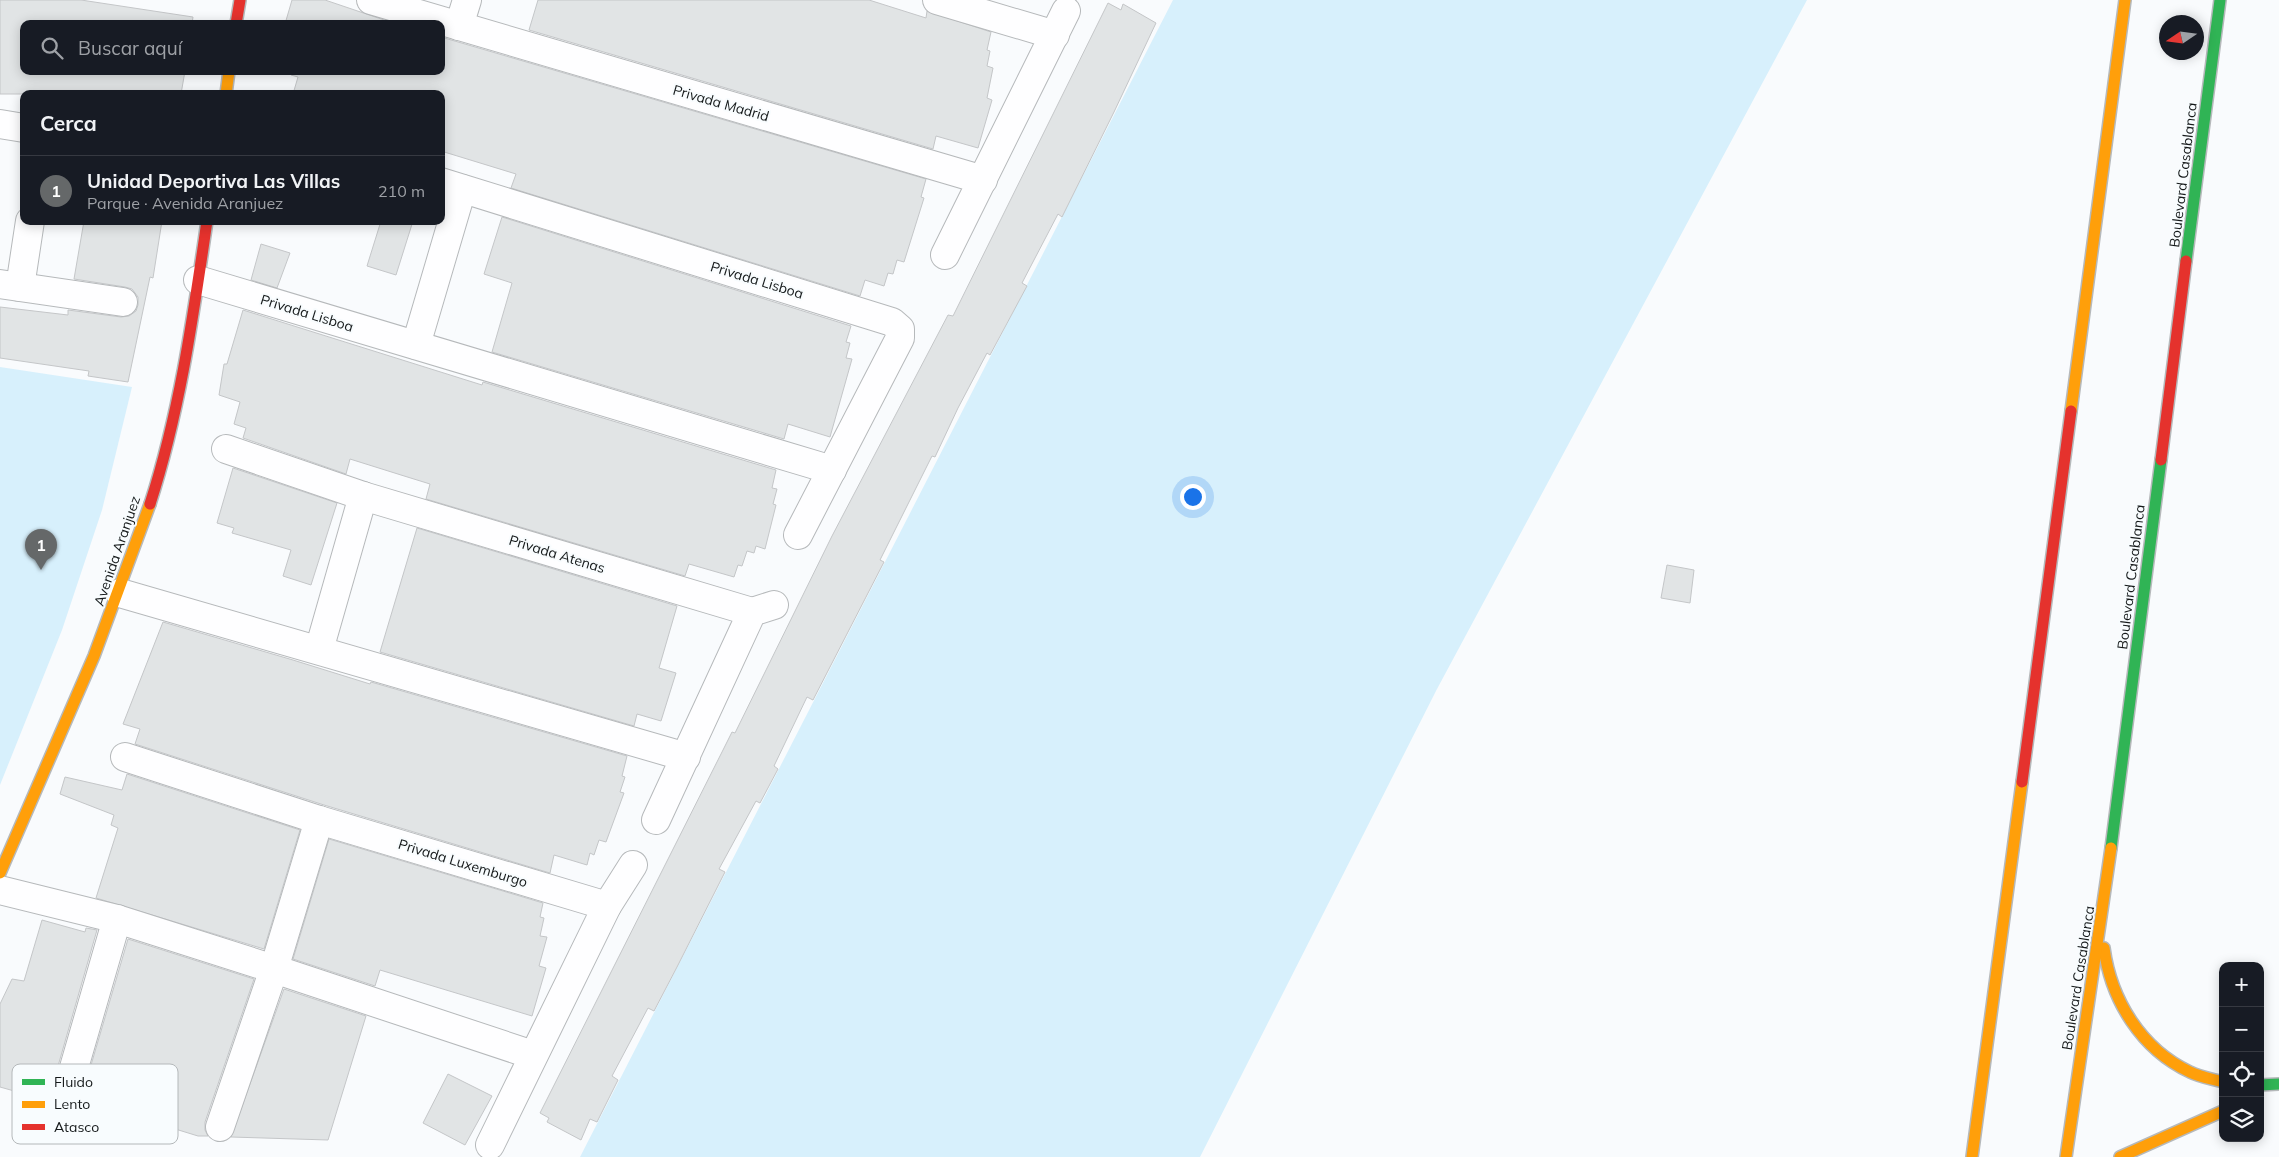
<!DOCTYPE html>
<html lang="es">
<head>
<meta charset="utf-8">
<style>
	:root { --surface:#171b24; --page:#20242c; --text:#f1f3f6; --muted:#9ea1a6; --line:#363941; --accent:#656869 }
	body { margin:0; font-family:Mulish,sans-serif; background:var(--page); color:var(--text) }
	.controls { position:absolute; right:15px; bottom:15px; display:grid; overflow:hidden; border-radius:10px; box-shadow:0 2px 12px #0003 }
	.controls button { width:45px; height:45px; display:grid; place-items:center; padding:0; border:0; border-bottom:1px solid var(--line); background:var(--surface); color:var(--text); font:25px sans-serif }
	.compass { position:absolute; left:2159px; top:15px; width:45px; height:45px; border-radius:50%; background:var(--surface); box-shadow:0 2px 12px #0003; rotate:257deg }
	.you { position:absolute; left:1192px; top:496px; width:18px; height:18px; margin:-12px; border:4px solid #fff; border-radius:50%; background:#1a73e8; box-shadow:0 0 0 8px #1a73e833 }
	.badge { display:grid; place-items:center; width:32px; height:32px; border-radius:50%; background:var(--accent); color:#fff; font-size:16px; font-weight:700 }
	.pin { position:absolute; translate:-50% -41px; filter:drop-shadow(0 1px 2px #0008) }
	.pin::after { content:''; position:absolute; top:26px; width:18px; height:15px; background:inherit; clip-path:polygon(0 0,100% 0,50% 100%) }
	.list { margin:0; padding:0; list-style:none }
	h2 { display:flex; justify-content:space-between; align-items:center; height:65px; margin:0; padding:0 20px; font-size:21px }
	h2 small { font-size:16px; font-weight:400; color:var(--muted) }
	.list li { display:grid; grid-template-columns:32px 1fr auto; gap:15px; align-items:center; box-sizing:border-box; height:70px; padding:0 20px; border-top:1px solid var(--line) }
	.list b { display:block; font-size:19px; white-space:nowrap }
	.list p { margin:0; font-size:16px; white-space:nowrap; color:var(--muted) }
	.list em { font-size:16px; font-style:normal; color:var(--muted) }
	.icon { flex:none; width:28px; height:28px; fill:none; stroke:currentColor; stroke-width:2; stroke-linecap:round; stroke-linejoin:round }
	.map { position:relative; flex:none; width:2279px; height:1157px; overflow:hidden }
	.search { position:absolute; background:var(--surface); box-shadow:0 2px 12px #0003; left:20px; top:20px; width:425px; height:55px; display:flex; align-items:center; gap:12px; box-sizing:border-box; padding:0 18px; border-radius:10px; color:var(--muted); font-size:19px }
	.panel { position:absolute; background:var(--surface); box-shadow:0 2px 12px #0003; left:20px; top:90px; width:425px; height:135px; border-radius:10px }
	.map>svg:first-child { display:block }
</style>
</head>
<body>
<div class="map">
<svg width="2279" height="1157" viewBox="0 0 2279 1157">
	<rect width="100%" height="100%" fill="#f9fbfd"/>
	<!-- green -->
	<g fill="#d7f0fc">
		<polygon points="1173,0 1807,0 1437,689 1200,1157 580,1157"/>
		<polygon points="0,367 132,387 102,510 62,630 0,785"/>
	</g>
	<!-- building -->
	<g fill="#e1e4e5" stroke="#c4c6c8">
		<polygon points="0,0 81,0 193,17 192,24 24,24 24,71 185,71 181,94 0,94"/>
		<polygon points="292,0 325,0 396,24 285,24"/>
		<polygon points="538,0 869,0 926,18 927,11 991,32 987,50 990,51 987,66 993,68 987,98 992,100 978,148 936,136 933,149 529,30"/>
		<polygon points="1108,3 1121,10 1123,4 1156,23 1114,112 1062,217 1058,214 1022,283 1027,286 990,355 987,353 958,408 935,457 932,456 880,560 884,562 813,700 807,697 774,766 778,769 760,803 756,801 719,869 725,872 677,967 654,1011 648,1008 612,1076 618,1080 597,1122 590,1119 581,1140 547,1122 549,1118 540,1113 723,750 732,732 735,733 832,536 948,315 953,316"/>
		<polygon points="441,37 926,179 921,197 924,198 904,262 897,260 893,274 888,273 884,286 865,280 860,296 511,188 516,174 441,151 441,94 293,94 298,77 291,75 292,71 441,71"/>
		<polygon points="502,217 851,326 846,342 850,343 846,358 852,359 830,437 788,424 784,439 492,352 512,283 484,274"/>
		<polygon points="84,221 162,221 153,278 150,277 128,382 88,376 89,371 0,358 0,307 68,315 68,310 121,317 129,316 136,311 138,305 138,297 132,289 125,287 74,279"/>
		<polygon points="381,221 413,221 396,275 367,266"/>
		<polygon points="261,244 290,253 277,288 251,280"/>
		<polygon points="243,310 482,385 483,382 776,470 772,488 777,489 773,504 776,505 765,549 756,546 754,553 747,551 742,566 738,565 734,577 689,564 685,576 426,499 430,484 401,475 350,459 346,474 243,438 246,428 234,424 240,402 219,395 224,364 227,364"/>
		<polygon points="233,468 337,503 311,585 283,576 291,550 232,533 234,528 217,523"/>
		<polygon points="417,528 677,606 659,668 676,673 661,721 637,714 634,726 380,652"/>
		<polygon points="1667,565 1694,570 1690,603 1661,598"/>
		<polygon points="163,622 293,660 370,684 371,682 627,756 622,776 625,777 620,792 624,793 606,842 599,840 594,855 590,853 587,865 554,855 550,873 324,805 135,744 140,729 123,724"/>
		<polygon points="127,774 300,830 264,949 96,898 118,828 111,825 114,815 60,794 65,777 122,790"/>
		<polygon points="329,839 543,903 540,917 544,918 540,936 547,937 539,966 546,968 532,1016 380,970 375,986 293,959"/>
		<polygon points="42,920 85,932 86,928 97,930 54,1080 46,1078 39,1098 0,1087 0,1004 12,979 24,981"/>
		<polygon points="128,939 254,979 205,1122 205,1130 208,1136 198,1136 120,1112 122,1105 107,1100 108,1096 84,1089"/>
		<polygon points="284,989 366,1016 328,1140 231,1137"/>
		<polygon points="448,1074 492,1096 465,1145 423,1123"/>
	</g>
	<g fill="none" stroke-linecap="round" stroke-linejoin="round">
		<defs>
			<g id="street">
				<polyline points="371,0 983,180"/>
				<polyline points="937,0 1055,35"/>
				<polyline points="459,26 467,0"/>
				<polyline points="0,124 24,128"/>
				<polyline points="441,182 892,322 900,329 900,338 798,535"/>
				<polyline points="945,255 1066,11"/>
				<polyline points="198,280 832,470"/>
				<polyline points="0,284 123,302"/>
				<polyline points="20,287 30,221"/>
				<polyline points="416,345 462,189"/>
				<polyline points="226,449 363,496 752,612"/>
				<polyline points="120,593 686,757"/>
				<polyline points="319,650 363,496"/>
				<polyline points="125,757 319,820 607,906"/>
				<polyline points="656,820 752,612 774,605"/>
				<polyline points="0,890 117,919 274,969 533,1055"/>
				<polyline points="58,1123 117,919"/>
				<polyline points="220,1127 274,969 319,820"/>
				<polyline points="490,1145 607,906 633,865"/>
			</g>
			<g id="fast">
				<polyline points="2186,261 2220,0"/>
				<polyline points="2111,848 2161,460"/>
				<polyline points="2260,1085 2279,1084"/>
			</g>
			<g id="slow">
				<polyline points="226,94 229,71"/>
				<polyline points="2071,411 2125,0"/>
				<polyline points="0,873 94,656 150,504"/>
				<path d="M2104,948C2111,1000 2141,1049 2190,1072C2200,1077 2212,1079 2223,1082"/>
				<polyline points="1972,1157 2022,782"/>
				<polyline points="2066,1157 2111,848"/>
				<polyline points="2120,1157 2223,1111"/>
			</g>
			<g id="jam">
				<polyline points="236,24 240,0"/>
				<polyline points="2161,460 2186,261"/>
				<path d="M150,504C180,411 193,317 207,221"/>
				<polyline points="2022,782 2071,411"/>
			</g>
		</defs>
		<!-- street casing -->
		<use href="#street" stroke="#b6b9bb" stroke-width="30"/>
		<!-- fast casing -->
		<use href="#fast" stroke="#b6b9bb" stroke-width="14"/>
		<!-- slow casing -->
		<use href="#slow" stroke="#b6b9bb" stroke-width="14"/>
		<!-- jam casing -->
		<use href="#jam" stroke="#b6b9bb" stroke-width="14"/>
		<!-- street -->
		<use href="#street" stroke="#fefeff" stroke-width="28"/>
		<!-- fast -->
		<use href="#fast" stroke="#30b455" stroke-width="11"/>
		<!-- slow -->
		<use href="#slow" stroke="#ff9f0a" stroke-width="11"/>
		<!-- jam -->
		<use href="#jam" stroke="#e5322d" stroke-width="11"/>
	</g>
	<g text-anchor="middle" stroke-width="4" stroke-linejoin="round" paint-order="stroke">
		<!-- street labels -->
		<g font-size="14" fill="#15191a" stroke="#f8fcfe">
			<text transform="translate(721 103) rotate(16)" y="5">Privada Madrid</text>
			<text transform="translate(2183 175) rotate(-83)" y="5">Boulevard Casablanca</text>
			<text transform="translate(757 280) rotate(17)" y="5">Privada Lisboa</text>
			<text transform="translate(307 313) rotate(17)" y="5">Privada Lisboa</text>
			<text transform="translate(117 551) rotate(-71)" y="5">Avenida Aranjuez</text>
			<text transform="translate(557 554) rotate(17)" y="5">Privada Atenas</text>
			<text transform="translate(2131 577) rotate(-83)" y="5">Boulevard Casablanca</text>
			<text transform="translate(463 863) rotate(17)" y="5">Privada Luxemburgo</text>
			<text transform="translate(2078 978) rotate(-81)" y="5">Boulevard Casablanca</text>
		</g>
	</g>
	<!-- legend -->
	<rect x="12" y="1064" width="166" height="80" rx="8" fill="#f8fcfe" stroke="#b4b8ba" stroke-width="1"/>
	<rect x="22" y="1079" width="23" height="6" fill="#30b455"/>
	<rect x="22" y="1101" width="23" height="7" fill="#ff9f0a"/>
	<rect x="22" y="1124" width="23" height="6" fill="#e5322d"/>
	<g font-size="14" fill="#15191a">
		<text x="54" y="1087">Fluido</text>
		<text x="54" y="1109">Lento</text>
		<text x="54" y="1132">Atasco</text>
	</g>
</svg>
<div class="controls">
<button>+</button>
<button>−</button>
<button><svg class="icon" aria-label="locate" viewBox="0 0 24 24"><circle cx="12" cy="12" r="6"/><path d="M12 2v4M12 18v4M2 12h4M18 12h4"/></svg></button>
<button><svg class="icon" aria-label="layers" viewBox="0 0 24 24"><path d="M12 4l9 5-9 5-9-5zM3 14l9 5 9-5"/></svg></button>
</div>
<svg class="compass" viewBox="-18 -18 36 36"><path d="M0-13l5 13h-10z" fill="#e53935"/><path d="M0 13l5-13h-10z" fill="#9ea1a6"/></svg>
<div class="you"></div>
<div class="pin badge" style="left:41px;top:570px">1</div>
<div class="search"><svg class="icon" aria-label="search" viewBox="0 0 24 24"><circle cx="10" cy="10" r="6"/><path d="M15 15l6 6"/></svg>Buscar aquí</div>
<section class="panel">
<h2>Cerca<small></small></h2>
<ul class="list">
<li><span class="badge">1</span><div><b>Unidad Deportiva Las Villas</b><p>Parque · Avenida Aranjuez</p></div><em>210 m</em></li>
</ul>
</section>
</div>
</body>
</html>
